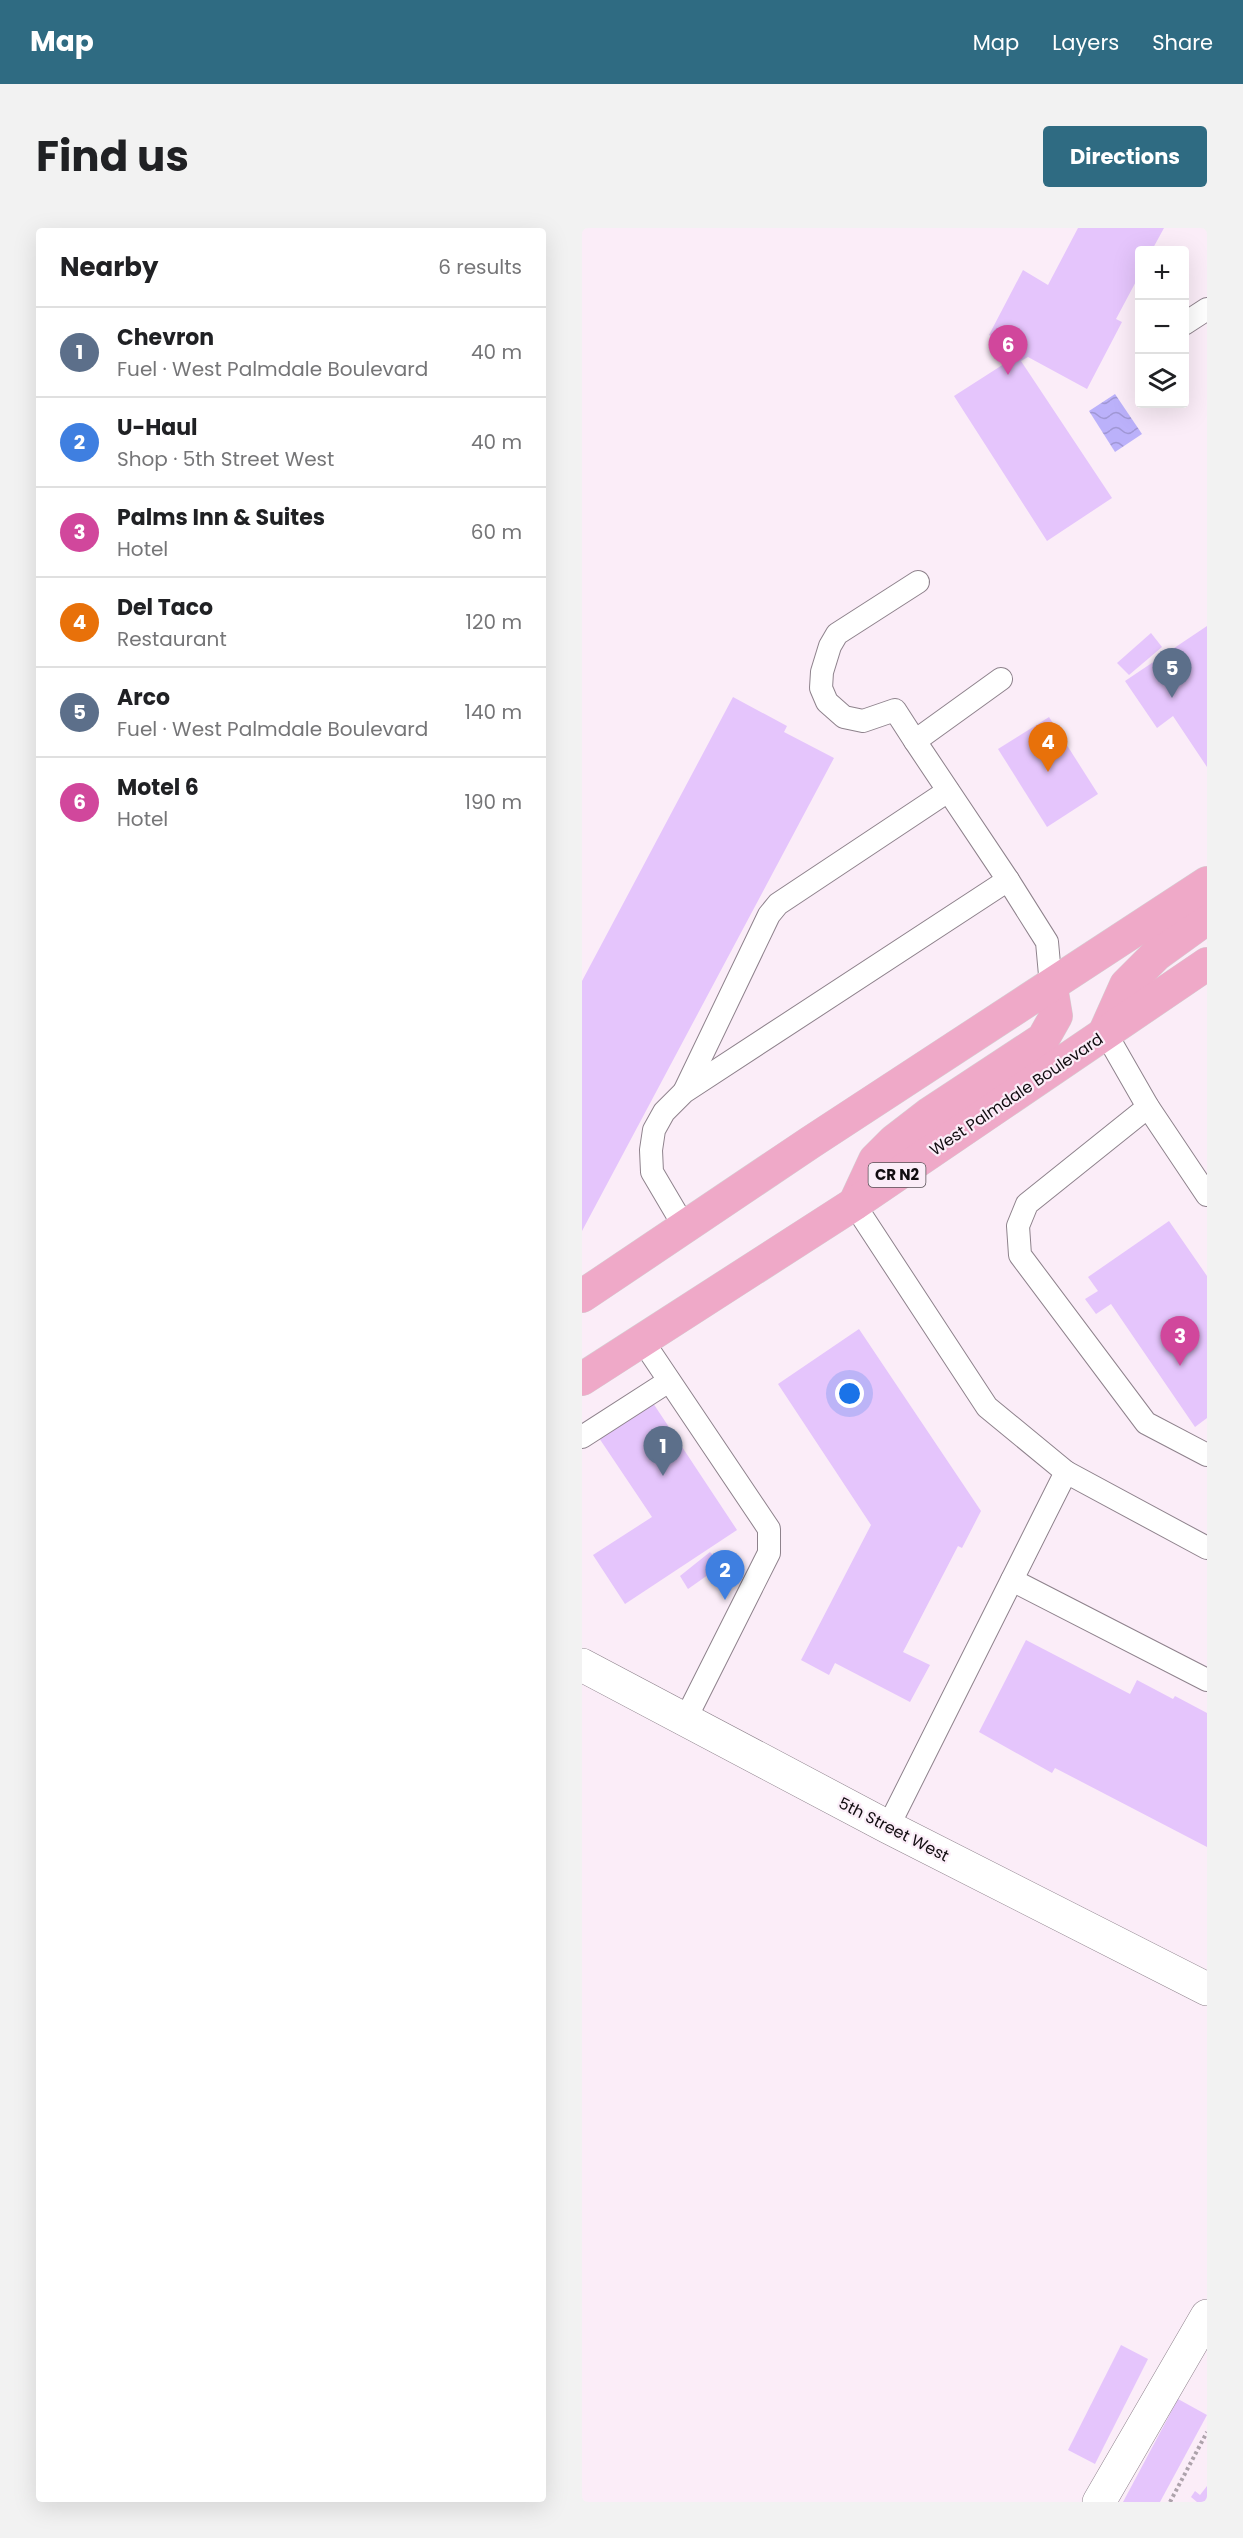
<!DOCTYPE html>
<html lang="en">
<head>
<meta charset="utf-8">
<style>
	:root { --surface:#fff; --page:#f2f2f2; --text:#202124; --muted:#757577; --line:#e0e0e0; --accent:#2f6b82 }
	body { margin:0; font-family:Poppins,sans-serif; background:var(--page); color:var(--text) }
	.controls { position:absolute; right:18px; top:18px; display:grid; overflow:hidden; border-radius:6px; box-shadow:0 6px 24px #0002 }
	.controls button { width:54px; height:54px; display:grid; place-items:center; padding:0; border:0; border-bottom:2px solid var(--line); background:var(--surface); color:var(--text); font:30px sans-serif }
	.you { position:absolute; left:268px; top:1166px; width:21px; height:21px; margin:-15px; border:4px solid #fff; border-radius:50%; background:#1a73e8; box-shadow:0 0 0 9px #1a73e833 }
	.badge { display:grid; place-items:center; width:39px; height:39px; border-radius:50%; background:var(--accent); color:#fff; font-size:20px; font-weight:700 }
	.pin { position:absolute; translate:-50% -50px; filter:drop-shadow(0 2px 3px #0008) }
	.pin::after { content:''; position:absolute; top:32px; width:21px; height:18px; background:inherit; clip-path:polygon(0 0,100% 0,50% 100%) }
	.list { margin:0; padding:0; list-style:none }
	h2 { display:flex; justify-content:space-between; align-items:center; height:78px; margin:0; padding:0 24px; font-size:26px }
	h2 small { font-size:20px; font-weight:400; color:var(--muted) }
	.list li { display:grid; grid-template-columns:39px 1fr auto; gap:18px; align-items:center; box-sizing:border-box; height:90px; padding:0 24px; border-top:2px solid var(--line) }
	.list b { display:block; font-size:22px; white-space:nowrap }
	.list p { margin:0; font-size:20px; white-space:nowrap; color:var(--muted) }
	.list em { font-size:20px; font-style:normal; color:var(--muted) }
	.icon { flex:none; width:33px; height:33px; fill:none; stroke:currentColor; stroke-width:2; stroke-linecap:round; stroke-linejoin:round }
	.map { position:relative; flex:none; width:625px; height:2274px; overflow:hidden; border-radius:6px }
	header { display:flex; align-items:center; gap:36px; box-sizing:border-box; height:84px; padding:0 30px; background:var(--accent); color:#fff }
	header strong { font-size:28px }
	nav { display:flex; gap:33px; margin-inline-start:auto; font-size:21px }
	.intro { display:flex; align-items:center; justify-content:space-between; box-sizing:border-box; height:144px; padding:0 36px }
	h1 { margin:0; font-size:42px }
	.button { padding:15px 27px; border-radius:6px; background:var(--accent); color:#fff; font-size:21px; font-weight:700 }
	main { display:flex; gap:36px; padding:0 36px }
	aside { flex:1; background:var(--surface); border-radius:6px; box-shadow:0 6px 24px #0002 }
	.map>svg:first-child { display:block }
</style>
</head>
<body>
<header>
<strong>Map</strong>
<nav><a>Map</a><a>Layers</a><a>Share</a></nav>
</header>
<div class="intro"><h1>Find us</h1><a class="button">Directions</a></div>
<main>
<aside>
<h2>Nearby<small>6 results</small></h2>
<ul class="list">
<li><span class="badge" style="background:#5c6f8a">1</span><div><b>Chevron</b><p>Fuel · West Palmdale Boulevard</p></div><em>40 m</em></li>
<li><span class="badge" style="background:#3f7fe0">2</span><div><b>U-Haul</b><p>Shop · 5th Street West</p></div><em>40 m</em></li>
<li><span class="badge" style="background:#d1479c">3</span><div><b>Palms Inn &amp; Suites</b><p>Hotel</p></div><em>60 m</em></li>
<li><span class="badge" style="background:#e8710a">4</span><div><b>Del Taco</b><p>Restaurant</p></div><em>120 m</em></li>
<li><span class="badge" style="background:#5c6f8a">5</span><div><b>Arco</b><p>Fuel · West Palmdale Boulevard</p></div><em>140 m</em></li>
<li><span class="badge" style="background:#d1479c">6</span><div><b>Motel 6</b><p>Hotel</p></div><em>190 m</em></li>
</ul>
</aside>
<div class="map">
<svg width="625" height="2274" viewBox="0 0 625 2274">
	<defs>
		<pattern id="water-waves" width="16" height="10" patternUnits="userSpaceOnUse" patternTransform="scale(1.5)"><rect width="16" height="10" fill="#bbb1fa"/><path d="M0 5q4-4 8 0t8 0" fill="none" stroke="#a097d5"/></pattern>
	</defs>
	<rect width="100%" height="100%" fill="#fbedf8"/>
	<!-- water -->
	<polygon fill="url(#water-waves)" points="533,166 560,206 533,224 507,183"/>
	<!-- building -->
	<g fill="#e5c5fc">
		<polygon points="496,0 582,0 570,22 558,22 558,46 534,91 540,94 505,161 446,129 439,133 530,270 465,313 372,168 439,125 407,107 441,42 466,57"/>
		<polygon points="625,398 625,539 591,488 575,500 543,453"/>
		<polygon points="569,405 580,419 547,447 535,435"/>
		<polygon points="151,469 205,498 202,504 252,530 0,1003 0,753"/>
		<polygon points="467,489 516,566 465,599 416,521"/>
		<polygon points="587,993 625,1048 625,1190 613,1199 529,1076 514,1086 503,1071 516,1063 506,1049"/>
		<polygon points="277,1101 399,1283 380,1320 376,1318 321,1424 348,1437 328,1474 253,1435 247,1447 219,1432 289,1297 196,1156"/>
		<polygon points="69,1172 155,1302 43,1376 11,1327 70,1289 15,1207"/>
		<polygon points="128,1324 140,1337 106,1361 98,1348"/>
		<polygon points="444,1412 548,1466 555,1452 591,1471 593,1468 625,1485 625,1619 473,1540 470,1545 397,1504"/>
		<polygon points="539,2117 566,2131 513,2236 486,2222"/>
		<polygon points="596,2171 625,2187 578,2274 541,2274"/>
		<polygon points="625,2258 625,2274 615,2274 609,2269 613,2263 618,2267"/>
	</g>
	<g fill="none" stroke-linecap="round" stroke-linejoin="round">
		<defs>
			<g id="service">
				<polyline points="602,96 625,81"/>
				<polyline points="419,451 333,513 426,652"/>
				<polyline points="333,513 313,482 281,493 262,489 245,474 239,460 240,444 248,418 255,406 336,354"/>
				<polyline points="523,804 566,879 625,967"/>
				<polyline points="103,862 187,687 196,676 366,563"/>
				<polyline points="566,879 445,976 436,998 438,1027 564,1195 625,1227"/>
				<polyline points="272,976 405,1179 484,1244"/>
				<polyline points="103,1000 70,944 69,922 72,902 82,884 102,864 426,652 465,714 469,758"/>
				<polyline points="60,1112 187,1301 187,1325 103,1492"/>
				<polyline points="0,1209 87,1153"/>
				<polyline points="430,1352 625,1452"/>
				<polyline points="306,1599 484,1244 625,1320"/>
			</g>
			<polyline id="minor" points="517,2274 625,2088"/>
			<polyline id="tertiary" points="0,1437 306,1599 625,1761"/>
			<g id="primary">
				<polyline points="523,804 544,757 574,727 625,690"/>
				<polyline points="273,975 293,932 312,913 347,886 461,811 474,788 469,758"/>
				<polyline points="0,1068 229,914 625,655"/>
				<polyline points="0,1151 272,976 625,736"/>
			</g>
		</defs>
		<!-- service casing -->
		<use href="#service" stroke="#8e828c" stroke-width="24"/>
		<!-- minor casing -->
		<use href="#minor" stroke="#8e828c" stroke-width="34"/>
		<!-- tertiary casing -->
		<use href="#tertiary" stroke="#8e828c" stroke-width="34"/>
		<!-- primary casing -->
		<use href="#primary" stroke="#d4d3d4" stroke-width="34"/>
		<!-- path -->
		<polyline stroke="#ada2ab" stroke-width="4" stroke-dasharray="3 3" stroke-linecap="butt" points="588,2274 625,2204"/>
		<!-- service -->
		<use href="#service" stroke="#fff" stroke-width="22"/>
		<!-- minor -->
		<use href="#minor" stroke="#fff" stroke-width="33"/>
		<!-- tertiary -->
		<use href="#tertiary" stroke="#fff" stroke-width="33"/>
		<!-- primary -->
		<use href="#primary" stroke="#efa9c8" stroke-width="33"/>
	</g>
	<g text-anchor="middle" stroke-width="4.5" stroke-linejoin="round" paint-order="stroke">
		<!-- shield labels -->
		<rect fill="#fbedf8" stroke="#575056" stroke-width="1.5" x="286.5" y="935" width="57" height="24" rx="4.5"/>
		<g font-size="15" font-weight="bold" fill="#110c10">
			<text x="315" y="952">CR N2</text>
		</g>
		<!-- street labels -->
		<g font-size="16" fill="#110c10" stroke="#fbedf8">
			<text transform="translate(434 866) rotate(-34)" y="6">West Palmdale Boulevard</text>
			<text transform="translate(312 1601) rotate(27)" y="6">5th Street West</text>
		</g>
	</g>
</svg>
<div class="controls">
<button>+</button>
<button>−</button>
<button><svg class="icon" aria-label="layers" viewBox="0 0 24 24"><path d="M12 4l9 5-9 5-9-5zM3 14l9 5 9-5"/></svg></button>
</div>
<div class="you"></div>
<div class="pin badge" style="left:81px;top:1248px;background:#5c6f8a">1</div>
<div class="pin badge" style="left:143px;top:1372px;background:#3f7fe0">2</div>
<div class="pin badge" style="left:598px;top:1138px;background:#d1479c">3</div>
<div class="pin badge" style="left:466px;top:544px;background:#e8710a">4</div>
<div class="pin badge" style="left:590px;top:470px;background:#5c6f8a">5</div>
<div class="pin badge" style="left:426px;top:147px;background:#d1479c">6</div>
</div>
</main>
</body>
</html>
